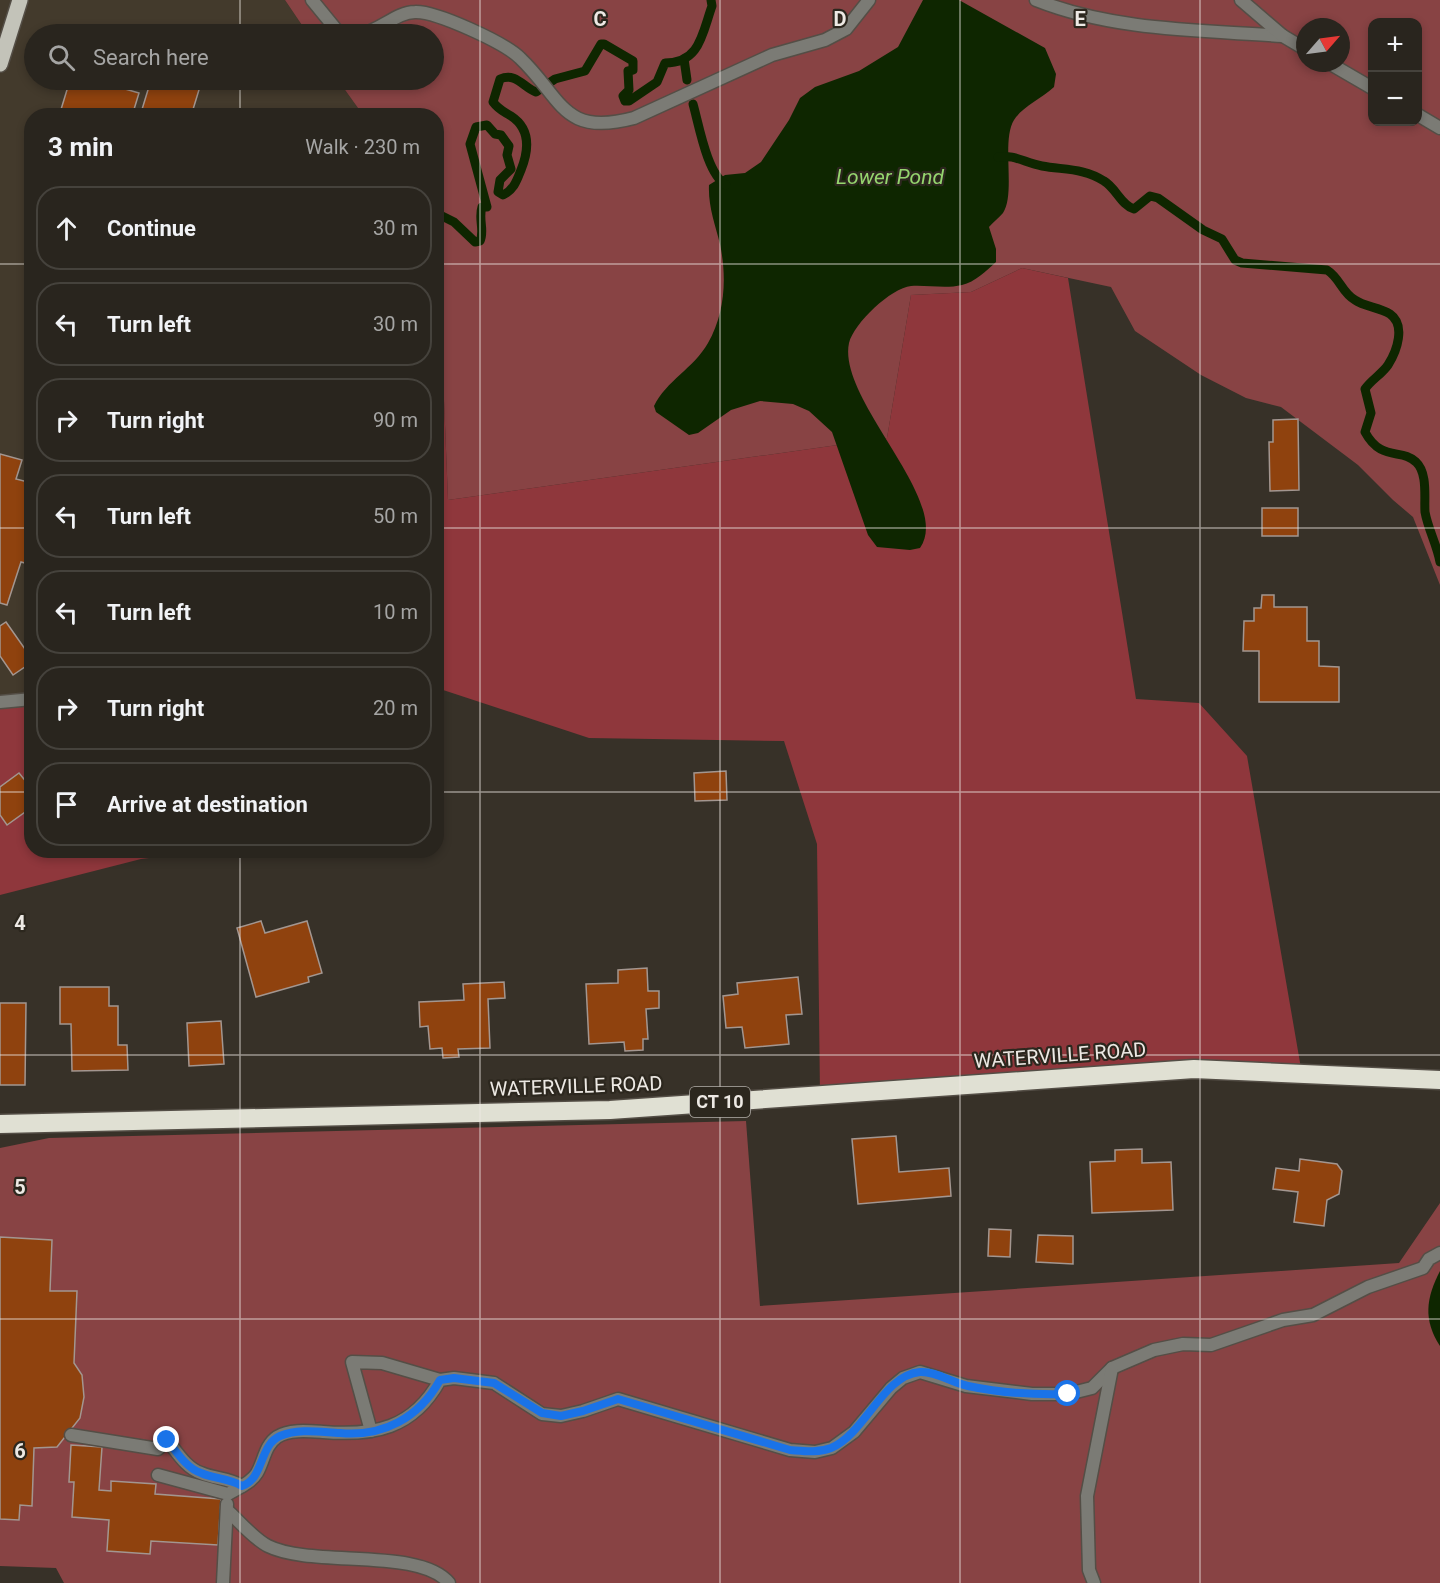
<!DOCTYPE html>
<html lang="en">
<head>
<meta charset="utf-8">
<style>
	:root { --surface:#29251e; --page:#312d27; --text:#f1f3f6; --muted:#a5a5a4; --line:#45423c }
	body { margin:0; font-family:Roboto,sans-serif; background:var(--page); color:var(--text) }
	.controls { position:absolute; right:18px; top:18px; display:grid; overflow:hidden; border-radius:12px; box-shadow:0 3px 9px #0003 }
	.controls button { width:54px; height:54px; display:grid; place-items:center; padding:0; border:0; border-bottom:2px solid var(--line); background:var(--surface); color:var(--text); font:30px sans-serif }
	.compass { position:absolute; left:1296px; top:18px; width:54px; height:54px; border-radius:50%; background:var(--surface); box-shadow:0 3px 9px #0003; rotate:62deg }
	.stop { position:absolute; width:18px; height:18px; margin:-14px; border:4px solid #1a73e8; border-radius:50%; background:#fff }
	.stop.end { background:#1a73e8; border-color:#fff; box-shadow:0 2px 6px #0008 }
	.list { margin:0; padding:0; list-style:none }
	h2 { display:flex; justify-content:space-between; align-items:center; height:78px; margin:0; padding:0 24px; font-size:26px }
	h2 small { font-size:20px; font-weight:400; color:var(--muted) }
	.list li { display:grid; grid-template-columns:39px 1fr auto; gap:18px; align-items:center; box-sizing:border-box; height:84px; margin:0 12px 12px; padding:0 12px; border:2px solid var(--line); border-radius:24px }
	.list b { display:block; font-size:22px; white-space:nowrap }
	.list em { font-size:20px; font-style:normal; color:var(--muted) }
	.icon { flex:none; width:33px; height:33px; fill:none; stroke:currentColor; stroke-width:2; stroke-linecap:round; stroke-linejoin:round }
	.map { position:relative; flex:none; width:1440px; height:1583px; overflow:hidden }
	.search { position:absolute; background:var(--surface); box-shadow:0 3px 9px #0003; left:24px; top:24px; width:420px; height:66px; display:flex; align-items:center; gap:15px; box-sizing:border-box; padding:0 21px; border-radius:33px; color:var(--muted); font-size:22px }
	.panel { position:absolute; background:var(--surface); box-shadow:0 3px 9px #0003; left:24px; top:108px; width:420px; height:750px; border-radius:24px }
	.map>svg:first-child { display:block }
</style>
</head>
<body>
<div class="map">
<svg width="1440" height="1583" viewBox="0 0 1440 1583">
	<rect width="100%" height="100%" fill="#373128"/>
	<!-- built -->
	<polygon fill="#433a2c" points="0,0 285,0 308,34 34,34 34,80 338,80 363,115 32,116 31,699 0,702"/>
	<!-- green -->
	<g fill="#884344" fill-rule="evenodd">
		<path d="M285,0H1440V585L1413,517L1393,500L1358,465L1281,407L1246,398L1201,375L1135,331L1111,287L1022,268L971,292L911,295L887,438L448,500L441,325L436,293V116L363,115L338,80H434V34H308ZM1372,22H1418V122H1372ZM1305,27H1341V63H1305Z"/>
		<polygon points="746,1121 760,1306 1399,1263 1440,1203 1440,1583 64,1583 56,1568 0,1566 0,1148 49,1138"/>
	</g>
	<!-- forest -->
	<g fill="#8f373c">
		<polygon points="1022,268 1068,278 1136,699 1199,703 1247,756 1302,1074 1194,1069 820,1095 817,844 784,741 589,738 437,688 436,293 441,325 448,500 887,438 911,295 971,292"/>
		<polygon points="31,699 32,850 206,851 141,859 0,895 0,702"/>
	</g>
	<!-- water -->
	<g fill="#0e2600">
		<path d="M923,0H959L1045,48L1056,74L1054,87C1041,99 1023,106 1014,120C1001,141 1016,193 1003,213C999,218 993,222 989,227L996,249V262C986,271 975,282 962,285C946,289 928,285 911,286C891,288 854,323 849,343C837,400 953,501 920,548L910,550L877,547L868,535L832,432L809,411L793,404L760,401L731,410L698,433L689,435L656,412L654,406C666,381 694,368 708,343C725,313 727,278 720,244C715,224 708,206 709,185L725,175L745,173L761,162L789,120L800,98L815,87L859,71L898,47Z"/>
		<path d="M1440,1271V1346C1423,1320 1426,1298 1440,1271Z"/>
	</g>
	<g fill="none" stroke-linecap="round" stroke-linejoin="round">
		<!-- stream -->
		<g stroke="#0e2600" stroke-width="9">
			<polyline points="684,59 687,80"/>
			<path d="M693,104C699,125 707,174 726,185"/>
			<path d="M998,157C1014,154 1025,163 1042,166C1064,170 1084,168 1104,181C1116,188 1121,205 1134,209L1150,196L1158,198L1203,230L1222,239L1235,260L1242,263L1327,270C1340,278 1342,293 1355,300C1365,307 1379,307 1390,314C1406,325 1397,351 1388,365C1382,374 1371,380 1365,389L1371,413L1365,432C1381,462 1402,448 1416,462C1428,473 1424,498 1425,512C1428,529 1437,545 1440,562"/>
			<path d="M436,213L454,222L475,242L480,241C485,231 478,219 482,207H487L470,144L476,127L487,125L495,134L501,135L509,146L507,155L511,169L500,180L498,192L503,195C514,190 517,180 521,170C529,150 531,129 511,116C503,111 499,110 493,102L500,79C516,72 523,87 536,92L555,79L585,71L601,44H604L633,61V70L628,71L629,90L623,96L625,101H629L657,82L665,63C700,63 702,34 712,6L711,0"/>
		</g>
	</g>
	<!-- building -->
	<g fill="#8f420e" stroke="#a39690" stroke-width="1.5">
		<polygon points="70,80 94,80 139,93 132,116 59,116"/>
		<polygon points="151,80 202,80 191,116 140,116"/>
		<polygon points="1298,419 1299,490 1270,491 1269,442 1273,442 1273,420"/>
		<polygon points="0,454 22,460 16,479 32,483 32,565 21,562 7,605 0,603"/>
		<rect x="1262" y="508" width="36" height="28"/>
		<polygon points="1262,595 1274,595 1274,607 1307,607 1307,641 1319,641 1319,666 1339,667 1339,702 1259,702 1259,651 1243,651 1244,621 1254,621 1254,608 1261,608"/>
		<polygon points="6,622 32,659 32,662 13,675 0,656 0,626"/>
		<polygon points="726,771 727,800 695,801 694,773"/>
		<polygon points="19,773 32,789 32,807 7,825 0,815 0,787"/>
		<polygon points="261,921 265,933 307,921 322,973 308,977 309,982 256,997 237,928"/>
		<polygon points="647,968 648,991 659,991 659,1008 646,1009 648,1039 643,1039 643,1050 625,1051 624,1042 589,1044 586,984 618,983 618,970"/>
		<polygon points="798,977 802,1014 786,1015 789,1044 745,1048 742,1027 726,1028 723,996 738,994 737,983"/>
		<polygon points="504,982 505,998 488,999 490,1048 458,1049 459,1057 443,1058 442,1048 430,1049 428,1026 420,1027 419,1002 464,1000 463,984"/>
		<polygon points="60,987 109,987 109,1006 118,1006 118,1045 127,1045 128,1070 72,1071 71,1024 60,1024"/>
		<polygon points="0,1003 26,1003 25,1085 0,1085"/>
		<polygon points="221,1021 224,1064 189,1066 187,1023"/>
		<polygon points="896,1136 899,1172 949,1168 951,1196 858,1204 852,1139"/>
		<polygon points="1142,1149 1142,1163 1171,1162 1173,1210 1092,1213 1090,1162 1115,1161 1115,1150"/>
		<polygon points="1300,1159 1337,1164 1342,1171 1339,1194 1327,1200 1324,1226 1294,1222 1298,1192 1273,1189 1276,1168 1299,1171"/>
		<polygon points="989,1229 1011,1230 1010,1257 988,1256"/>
		<polygon points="1038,1235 1073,1236 1073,1264 1036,1262"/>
		<polygon points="0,1237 52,1240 50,1291 77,1291 74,1363 82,1375 84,1397 80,1418 57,1447 34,1448 32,1506 20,1505 19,1520 0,1519"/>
		<polygon points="71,1445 102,1447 99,1490 111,1491 111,1481 156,1484 155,1494 221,1499 218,1545 151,1541 150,1554 107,1551 109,1520 72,1517 74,1482 69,1482"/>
	</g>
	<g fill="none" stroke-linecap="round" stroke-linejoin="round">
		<defs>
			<g id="lane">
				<polyline points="312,0 339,33 347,34"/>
				<path d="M1036,0C1114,31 1200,30 1283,36"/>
				<polyline points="1241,0 1283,36 1305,49"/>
				<path d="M360,34C379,32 396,12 415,12C436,11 505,43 520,58C563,99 562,137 634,118L772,55L825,40L846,29L869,0"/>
				<polyline points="1329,63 1372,88"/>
				<polyline points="1418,115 1440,128"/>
				<polyline points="371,1431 352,1362 382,1363 440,1380"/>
				<path d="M71,1435L158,1449L167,1440C177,1452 186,1468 201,1473C215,1479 228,1478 242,1486"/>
				<path d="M158,1475L228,1494C238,1488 251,1483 257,1473C264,1461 265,1445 277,1437C289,1429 309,1431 323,1432C374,1436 413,1429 440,1380L454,1378L494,1383L542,1414L561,1416L583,1411L618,1399L790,1450L815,1452L832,1448L854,1432L891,1388L903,1378L920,1372L966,1386L1032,1394H1068L1092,1388L1112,1368L1154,1350L1183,1344L1211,1345L1283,1320L1313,1315L1368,1287L1423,1268L1429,1259L1440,1253"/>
				<path d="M227,1510C239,1521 254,1539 268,1546C312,1568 420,1547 449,1583"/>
				<polyline points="223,1583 227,1504"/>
				<polyline points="1094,1583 1089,1570 1087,1496 1112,1368"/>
			</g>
			<polyline id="street" points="0,702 32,699"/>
			<polyline id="primary" points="0,64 20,0"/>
			<polyline id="highway" points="0,1124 610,1110 1194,1069 1440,1080"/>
		</defs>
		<!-- lane casing -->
		<use href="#lane" stroke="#544e46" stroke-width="15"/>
		<!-- street casing -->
		<use href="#street" stroke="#544e46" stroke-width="15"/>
		<!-- primary casing -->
		<use href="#primary" stroke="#544e46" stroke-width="18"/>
		<!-- highway casing -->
		<use href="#highway" stroke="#544e46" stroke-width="21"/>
		<!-- lane -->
		<use href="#lane" stroke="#7b7b75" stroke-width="12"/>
		<!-- street -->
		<use href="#street" stroke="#7b7b75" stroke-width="12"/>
		<!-- primary -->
		<use href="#primary" stroke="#c3c3b9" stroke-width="15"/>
		<!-- highway -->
		<use href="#highway" stroke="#e0e0d3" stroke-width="18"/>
	</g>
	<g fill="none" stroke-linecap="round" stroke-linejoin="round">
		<!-- route -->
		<path stroke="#1a73e8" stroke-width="8" d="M167,1440C177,1452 186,1468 201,1473C215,1479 228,1478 242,1486C264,1479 259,1445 280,1436C299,1428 320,1432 340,1433C383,1437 419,1418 440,1380L454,1378L494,1383L542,1413L561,1416L583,1411L618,1399L790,1450C804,1451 818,1453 831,1448C865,1434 883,1375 920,1372C936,1371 952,1383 968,1386C1001,1393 1034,1395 1068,1394"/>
	</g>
	<!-- grid -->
	<path fill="none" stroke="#ede9e4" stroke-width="1.5" stroke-opacity="0.55" d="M240,0V34M480,0V1583M720,0V1583M960,0V1583M1200,0V1583M240,80V116M0,264H32M436,264H1440M0,528H32M436,528H1440M0,792H32M436,792H1440M240,850V1583M0,1055H1440M0,1319H1440"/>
	<g text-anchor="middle" stroke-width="4.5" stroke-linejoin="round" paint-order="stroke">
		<!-- shield labels -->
		<rect fill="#2c271e" stroke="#b3afa9" stroke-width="1.5" x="690" y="1087" width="60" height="30" rx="4.5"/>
		<g font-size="18" font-weight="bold" fill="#ede9e4">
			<text x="720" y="1108">CT 10</text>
		</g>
		<!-- street labels -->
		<g font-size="20" fill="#ede9e4" stroke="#2c271e">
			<text transform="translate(1060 1055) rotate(-4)" y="7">WATERVILLE ROAD</text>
			<text transform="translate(576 1086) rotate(-2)" y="7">WATERVILLE ROAD</text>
		</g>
		<!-- water labels -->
		<g font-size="21" font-style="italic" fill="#95d56e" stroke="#2c271e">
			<text x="890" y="184">Lower Pond</text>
		</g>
	</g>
	<g font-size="20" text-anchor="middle" font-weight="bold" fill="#ede9e4" stroke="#2c271e" stroke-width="4.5" stroke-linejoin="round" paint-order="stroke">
		<text x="600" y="26">C</text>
		<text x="840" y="26">D</text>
		<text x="1080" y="26">E</text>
		<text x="20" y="930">4</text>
		<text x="20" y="1194">5</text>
		<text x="20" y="1458">6</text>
	</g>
</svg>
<div class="controls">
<button>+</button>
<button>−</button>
</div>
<svg class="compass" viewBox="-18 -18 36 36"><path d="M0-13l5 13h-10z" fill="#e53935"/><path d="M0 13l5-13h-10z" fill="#a5a5a4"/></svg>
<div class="stop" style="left:1068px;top:1394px"></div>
<div class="stop end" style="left:167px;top:1440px"></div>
<div class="search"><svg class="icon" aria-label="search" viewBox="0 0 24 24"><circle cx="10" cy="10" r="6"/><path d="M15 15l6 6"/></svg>Search here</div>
<section class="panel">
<h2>3 min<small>Walk · 230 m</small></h2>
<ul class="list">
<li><svg class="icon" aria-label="ahead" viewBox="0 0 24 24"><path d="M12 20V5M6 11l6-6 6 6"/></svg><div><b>Continue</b></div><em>30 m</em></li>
<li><svg class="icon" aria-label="left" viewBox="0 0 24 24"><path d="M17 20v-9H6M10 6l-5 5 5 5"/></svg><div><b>Turn left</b></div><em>30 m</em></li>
<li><svg class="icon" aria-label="right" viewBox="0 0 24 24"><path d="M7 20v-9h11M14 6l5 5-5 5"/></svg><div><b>Turn right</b></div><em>90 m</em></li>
<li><svg class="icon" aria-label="left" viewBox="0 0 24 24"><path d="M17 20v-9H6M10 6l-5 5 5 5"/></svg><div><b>Turn left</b></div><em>50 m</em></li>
<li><svg class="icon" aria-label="left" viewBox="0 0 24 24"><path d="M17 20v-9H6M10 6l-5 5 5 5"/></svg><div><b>Turn left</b></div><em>10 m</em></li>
<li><svg class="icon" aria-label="right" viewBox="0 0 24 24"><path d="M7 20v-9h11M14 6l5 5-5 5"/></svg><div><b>Turn right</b></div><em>20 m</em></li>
<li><svg class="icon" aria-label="arrive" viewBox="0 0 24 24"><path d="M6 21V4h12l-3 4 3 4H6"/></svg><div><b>Arrive at destination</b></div></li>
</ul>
</section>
</div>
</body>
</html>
